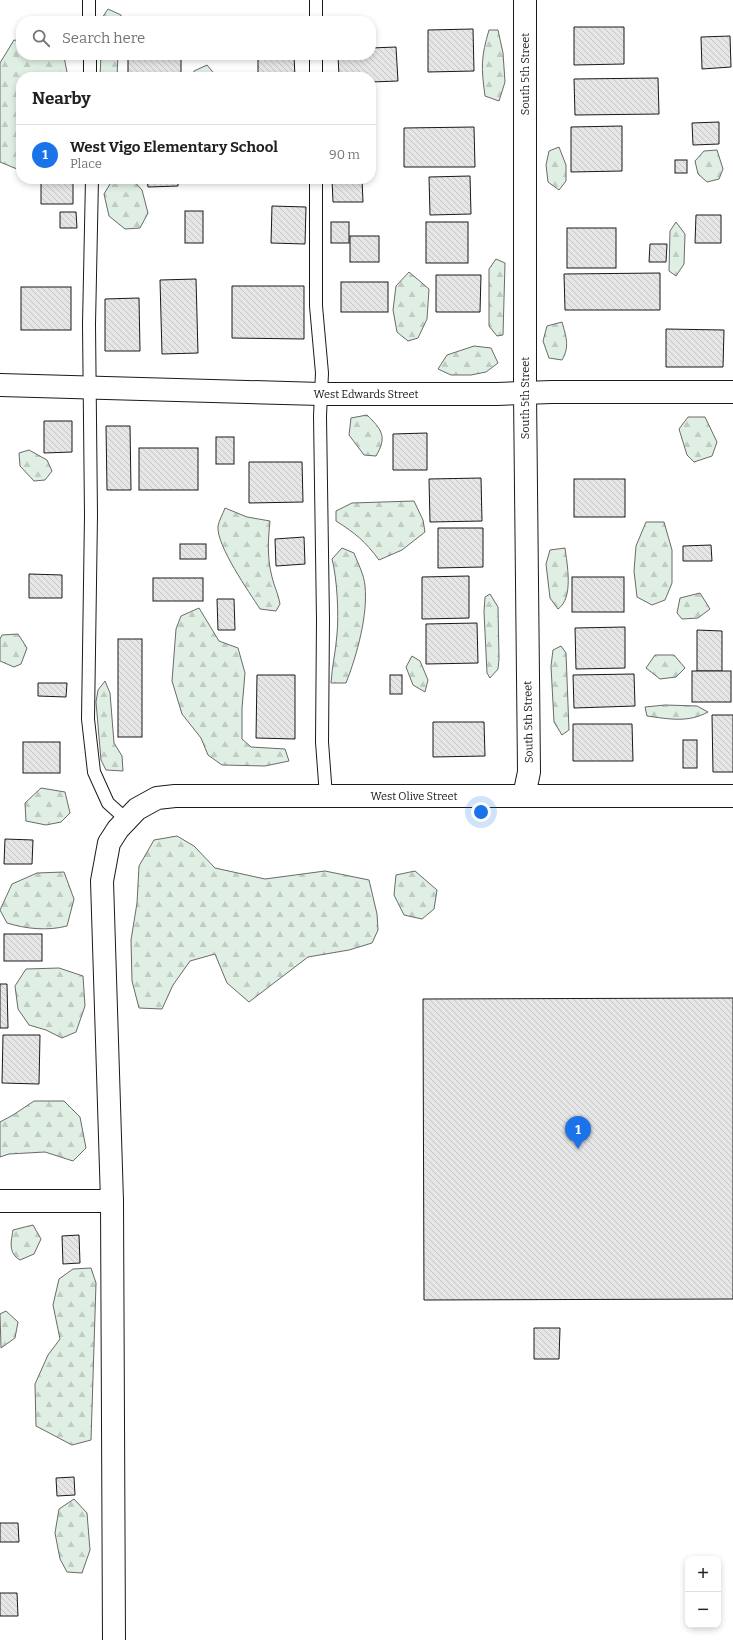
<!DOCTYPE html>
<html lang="en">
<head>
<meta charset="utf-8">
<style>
	:root { --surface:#fff; --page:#f2f2f2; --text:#202124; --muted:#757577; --line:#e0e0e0; --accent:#1a73e8 }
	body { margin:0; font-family:Bitter,serif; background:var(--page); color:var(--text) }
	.controls { position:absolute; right:12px; bottom:12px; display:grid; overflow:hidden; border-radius:8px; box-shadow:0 2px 6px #0003 }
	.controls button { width:36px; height:36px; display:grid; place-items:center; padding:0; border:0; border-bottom:1px solid var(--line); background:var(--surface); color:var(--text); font:20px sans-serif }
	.you { position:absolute; left:481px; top:812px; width:14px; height:14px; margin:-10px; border:3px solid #fff; border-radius:50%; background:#1a73e8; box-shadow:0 0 0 6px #1a73e833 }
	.badge { display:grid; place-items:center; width:26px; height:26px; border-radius:50%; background:var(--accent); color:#fff; font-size:13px; font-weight:700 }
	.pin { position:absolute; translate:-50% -33px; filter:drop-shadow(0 1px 2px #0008) }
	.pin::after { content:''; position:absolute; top:21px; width:14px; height:12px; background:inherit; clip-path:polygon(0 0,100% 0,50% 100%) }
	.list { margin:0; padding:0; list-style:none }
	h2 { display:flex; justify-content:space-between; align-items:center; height:52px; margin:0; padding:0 16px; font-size:17px }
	h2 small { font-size:13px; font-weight:400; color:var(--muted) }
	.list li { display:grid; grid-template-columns:26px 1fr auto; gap:12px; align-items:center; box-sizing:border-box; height:60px; padding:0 16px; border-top:1px solid var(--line) }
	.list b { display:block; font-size:15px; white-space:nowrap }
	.list p { margin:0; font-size:13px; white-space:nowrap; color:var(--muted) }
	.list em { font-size:13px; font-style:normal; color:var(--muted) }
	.icon { flex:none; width:22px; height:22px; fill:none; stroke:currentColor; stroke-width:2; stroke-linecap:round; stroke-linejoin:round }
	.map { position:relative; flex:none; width:733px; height:1640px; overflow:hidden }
	.search { position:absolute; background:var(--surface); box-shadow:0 2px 6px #0003; left:16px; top:16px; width:360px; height:44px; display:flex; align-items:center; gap:10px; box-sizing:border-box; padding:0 14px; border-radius:16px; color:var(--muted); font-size:15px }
	.panel { position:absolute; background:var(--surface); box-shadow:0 2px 6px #0003; left:16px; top:72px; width:360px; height:112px; border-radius:16px }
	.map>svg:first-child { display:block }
</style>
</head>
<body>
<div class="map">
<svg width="733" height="1640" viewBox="0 0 733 1640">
	<defs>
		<pattern id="forest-firs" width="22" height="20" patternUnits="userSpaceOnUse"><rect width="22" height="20" fill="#e0efe3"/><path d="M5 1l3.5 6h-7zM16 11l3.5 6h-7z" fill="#c0ccc2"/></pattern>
		<pattern id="building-back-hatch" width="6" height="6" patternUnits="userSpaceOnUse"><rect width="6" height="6" fill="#e6e6e6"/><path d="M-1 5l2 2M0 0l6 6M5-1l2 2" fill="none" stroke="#c5c5c5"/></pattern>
	</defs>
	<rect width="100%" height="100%" fill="#fff"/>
	<!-- forest -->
	<g fill="url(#forest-firs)" stroke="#6a6a6a">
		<polygon points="108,9 121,15 121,21 100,21"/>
		<path d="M489,30H498L503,53L505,82L499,101L485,96C481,67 481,57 489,30Z"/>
		<polygon points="14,40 21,41 21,55 61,55 64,57 68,77 21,77 21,169 17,169 0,162 0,63"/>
		<polygon points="101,55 118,55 117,77 100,77"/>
		<polygon points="207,65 217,77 193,77 194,71"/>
		<polygon points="559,147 566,165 566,181 559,190 548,182 546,165 549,151"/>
		<polygon points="717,150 723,169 719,179 707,182 698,174 695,161 704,151"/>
		<polygon points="113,179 132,179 142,190 148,213 140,228 125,229 109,216 104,194"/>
		<polygon points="676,222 685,234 684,264 676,276 669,271 670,231"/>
		<polygon points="496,259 505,263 503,335 497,336 489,326 489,269"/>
		<polygon points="409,272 429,289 427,319 418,338 408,341 397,332 393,310 396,286"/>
		<path d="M562,322C566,336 570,347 562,360L549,358L543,341L547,326Z"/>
		<polygon points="474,346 491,348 498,363 486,372 471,375 451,375 438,369 447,355"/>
		<path d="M367,415C381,429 388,436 376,456L364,455L349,435L351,418Z"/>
		<polygon points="688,417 705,417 717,442 712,456 694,462 687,455 679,429"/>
		<polygon points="29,450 47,460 52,471 45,480 34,481 20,466 19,453"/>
		<path d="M414,501L423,520L425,532L402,550L379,560C365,541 355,533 336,521V511L352,503Z"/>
		<path d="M225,508L247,517L270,521C268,540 267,558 272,577C274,586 278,593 280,604L276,611L260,609C249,592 216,545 218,526C219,520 223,514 225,508Z"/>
		<polygon points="646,522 664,522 672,550 672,583 665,600 652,605 637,597 634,571 636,546"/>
		<path d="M342,548L354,553C358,564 364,574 365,586C368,615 357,655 346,683H331C332,666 336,650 337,634C339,614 337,578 332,559Z"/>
		<path d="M565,548C567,564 574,598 558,609L550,598L546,564L550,550Z"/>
		<polygon points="700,593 710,609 698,618 682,619 677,613 680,598"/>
		<polygon points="490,594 498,607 499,659 498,669 490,678 487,673 484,612 485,597"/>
		<polygon points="199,608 219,641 238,648 245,673 242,708 242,739 251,747 285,749 289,761 265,766 222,765 208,755 201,738 182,714 172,681 176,629 181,616"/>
		<polygon points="18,634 27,648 21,664 14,667 0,661 0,639 2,635"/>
		<polygon points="561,646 566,653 569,730 562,735 554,722 551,666 553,650"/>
		<polygon points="655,655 674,655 685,668 676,677 660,679 646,668"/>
		<polygon points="412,656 420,661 428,680 425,692 413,685 406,667"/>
		<polygon points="105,681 110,693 114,743 122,756 123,771 106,770 101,760 96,702 98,690"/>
		<path d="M665,705L697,706L708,712C688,723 669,719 647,716L645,707Z"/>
		<polygon points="41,788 65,792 70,813 61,822 46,825 26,821 25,803"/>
		<polygon points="177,836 194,846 215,868 265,879 325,871 369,880 377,914 378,930 372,943 349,950 308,957 249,1002 227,983 215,954 190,961 173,985 162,1009 139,1008 132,981 131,940 137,903 139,866 154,840"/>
		<polygon points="415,871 437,890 434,909 422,919 404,915 394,895 396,875"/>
		<path d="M64,872L74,899L67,926C48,931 26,929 7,923L0,910L12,884L37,873Z"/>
		<polygon points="59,968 83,976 85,1006 76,1032 62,1038 46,1030 29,1025 18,1009 15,986 26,969"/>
		<polygon points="34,1101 64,1101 80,1117 86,1148 73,1161 45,1152 9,1154 0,1157 0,1122 13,1115"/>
		<path d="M33,1225L41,1239L34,1254L20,1260C8,1253 11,1242 13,1230Z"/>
		<polygon points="91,1268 96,1283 91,1440 72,1445 36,1426 35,1384 48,1355 60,1339 53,1305 59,1279 73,1269"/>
		<polygon points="6,1311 18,1322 15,1338 1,1348 0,1314"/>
		<polygon points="74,1499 87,1513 90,1550 82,1573 67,1572 60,1559 55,1533 59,1509"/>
	</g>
	<!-- building -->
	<g fill="url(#building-back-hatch)" stroke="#1a1a1a">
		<polygon points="574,27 624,27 624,64 574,65"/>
		<polygon points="473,29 474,71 428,72 428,30"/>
		<polygon points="730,36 731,67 702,69 701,37"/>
		<polygon points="396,47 398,81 371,82 371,77 339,77 338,55 371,55 371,48"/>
		<rect x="128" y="55" width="53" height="22"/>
		<polygon points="258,55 294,55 295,77 258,77"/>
		<polygon points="658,78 659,114 575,115 574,79"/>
		<polygon points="719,122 719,144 693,145 692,123"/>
		<polygon points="622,126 622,171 571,172 571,127"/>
		<polygon points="474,127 475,167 404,167 404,128"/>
		<rect x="675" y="160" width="12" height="13"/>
		<polygon points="470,176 471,214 430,215 429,177"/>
		<polygon points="41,179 73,180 73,204 41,204"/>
		<polygon points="147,179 178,179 178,186 148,187"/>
		<polygon points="332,179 362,179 363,202 333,202"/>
		<polygon points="272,206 306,207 305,244 271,243"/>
		<rect x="185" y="211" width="18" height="32"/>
		<polygon points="60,212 76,212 77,228 60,228"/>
		<polygon points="696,215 721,215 721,243 695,243"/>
		<rect x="331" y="222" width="18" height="21"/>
		<rect x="426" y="222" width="42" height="41"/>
		<rect x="567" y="228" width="49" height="40"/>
		<rect x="350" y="236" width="29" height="26"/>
		<polygon points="650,244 667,244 666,262 649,262"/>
		<polygon points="660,273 660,310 565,310 564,274"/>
		<polygon points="436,275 481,275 480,312 436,312"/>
		<polygon points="196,279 198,353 162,354 160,280"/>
		<rect x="341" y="282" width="47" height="30"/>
		<polygon points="232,286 304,286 304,339 232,338"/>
		<rect x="21" y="287" width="50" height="43"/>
		<polygon points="139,298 140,351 105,351 105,299"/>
		<polygon points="666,329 724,330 723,367 666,367"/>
		<polygon points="44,421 72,421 72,452 44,453"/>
		<polygon points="106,426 130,426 131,490 107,490"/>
		<polygon points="427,433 427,470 393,470 393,434"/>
		<rect x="216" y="437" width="18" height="27"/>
		<rect x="139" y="448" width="59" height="42"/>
		<polygon points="249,462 302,462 303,502 249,503"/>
		<polygon points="481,478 482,521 430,522 429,479"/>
		<rect x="574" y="479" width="51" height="38"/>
		<polygon points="438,528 483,528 483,567 438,568"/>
		<polygon points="304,537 305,564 276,566 275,539"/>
		<rect x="180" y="544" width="26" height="15"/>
		<polygon points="711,545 712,561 683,561 683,546"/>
		<polygon points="29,574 62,575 62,598 29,598"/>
		<polygon points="469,576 469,618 422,619 422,577"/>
		<rect x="572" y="577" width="52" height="35"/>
		<rect x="153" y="578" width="50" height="23"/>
		<polygon points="217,599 234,599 235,630 218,630"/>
		<polygon points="477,623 478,663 426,664 426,624"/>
		<polygon points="625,627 625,668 576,669 575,628"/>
		<polygon points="697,630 722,631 722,671 697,671"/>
		<rect x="118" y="639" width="24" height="98"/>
		<rect x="692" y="671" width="39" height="31"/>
		<polygon points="634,674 635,706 574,708 573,675"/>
		<polygon points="257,675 295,675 295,739 256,738"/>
		<rect x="390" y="675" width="12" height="19"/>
		<polygon points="38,683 67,683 66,697 38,696"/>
		<polygon points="712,715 733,715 733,772 713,772"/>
		<polygon points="433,722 484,722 485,756 433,757"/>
		<polygon points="573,724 632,724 633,761 573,761"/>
		<rect x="683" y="740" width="14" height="28"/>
		<rect x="23" y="742" width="37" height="31"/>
		<polygon points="5,839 33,840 32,864 4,864"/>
		<rect x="4" y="934" width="38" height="27"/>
		<polygon points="0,984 7,984 8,1028 0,1028"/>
		<polygon points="733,998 733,1299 424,1300 423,999"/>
		<polygon points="3,1035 40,1035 39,1084 2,1083"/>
		<polygon points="79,1235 80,1263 63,1264 62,1236"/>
		<polygon points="534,1328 560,1328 559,1359 534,1359"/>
		<polygon points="74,1477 75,1495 57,1496 56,1478"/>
		<polygon points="0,1523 18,1523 19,1542 0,1542"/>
		<polygon points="0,1593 17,1593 18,1616 0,1616"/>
	</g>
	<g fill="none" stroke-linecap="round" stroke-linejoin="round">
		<defs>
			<g id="lane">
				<polyline points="89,0 89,21"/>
				<polyline points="316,21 316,0"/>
				<polyline points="90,55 90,77"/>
				<polyline points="316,77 316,55"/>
				<polyline points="92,179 89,324 91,515 88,719 94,772 108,803 127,820"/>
				<polyline points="316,179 316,306 322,373 320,416 323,620 322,742 326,796"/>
			</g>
			<g id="street">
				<polyline points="0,385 321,394 497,394 552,392 733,392"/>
				<polyline points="524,796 529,772 525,393 525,0"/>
				<polyline points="0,1201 112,1201"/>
				<polyline points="114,1640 112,1201 102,881 109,843 118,829 137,809 157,798 175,796 733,796"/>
			</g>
		</defs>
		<!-- lane casing -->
		<use href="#lane" stroke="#1a1a1a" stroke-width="14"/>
		<!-- street casing -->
		<use href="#street" stroke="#1a1a1a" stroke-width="24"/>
		<!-- lane -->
		<use href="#lane" stroke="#fff" stroke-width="12"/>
		<!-- street -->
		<use href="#street" stroke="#fff" stroke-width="22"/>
	</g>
	<g text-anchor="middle" stroke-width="3" stroke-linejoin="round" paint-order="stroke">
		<!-- street labels -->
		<g font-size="11" fill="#1a1a1a" stroke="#fff">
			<text transform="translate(525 74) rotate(-90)" y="4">South 5th Street</text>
			<text x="366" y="398">West Edwards Street</text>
			<text transform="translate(525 398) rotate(-90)" y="4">South 5th Street</text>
			<text transform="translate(528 722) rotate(-91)" y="4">South 5th Street</text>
			<text x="414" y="800">West Olive Street</text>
		</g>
	</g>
</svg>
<div class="controls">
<button>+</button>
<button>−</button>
</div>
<div class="you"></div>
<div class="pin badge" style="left:578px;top:1149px">1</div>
<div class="search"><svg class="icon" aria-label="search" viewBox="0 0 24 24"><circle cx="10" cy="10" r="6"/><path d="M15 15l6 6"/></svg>Search here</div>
<section class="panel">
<h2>Nearby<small></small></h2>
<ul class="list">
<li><span class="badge">1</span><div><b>West Vigo Elementary School</b><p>Place</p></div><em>90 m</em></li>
</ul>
</section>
</div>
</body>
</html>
